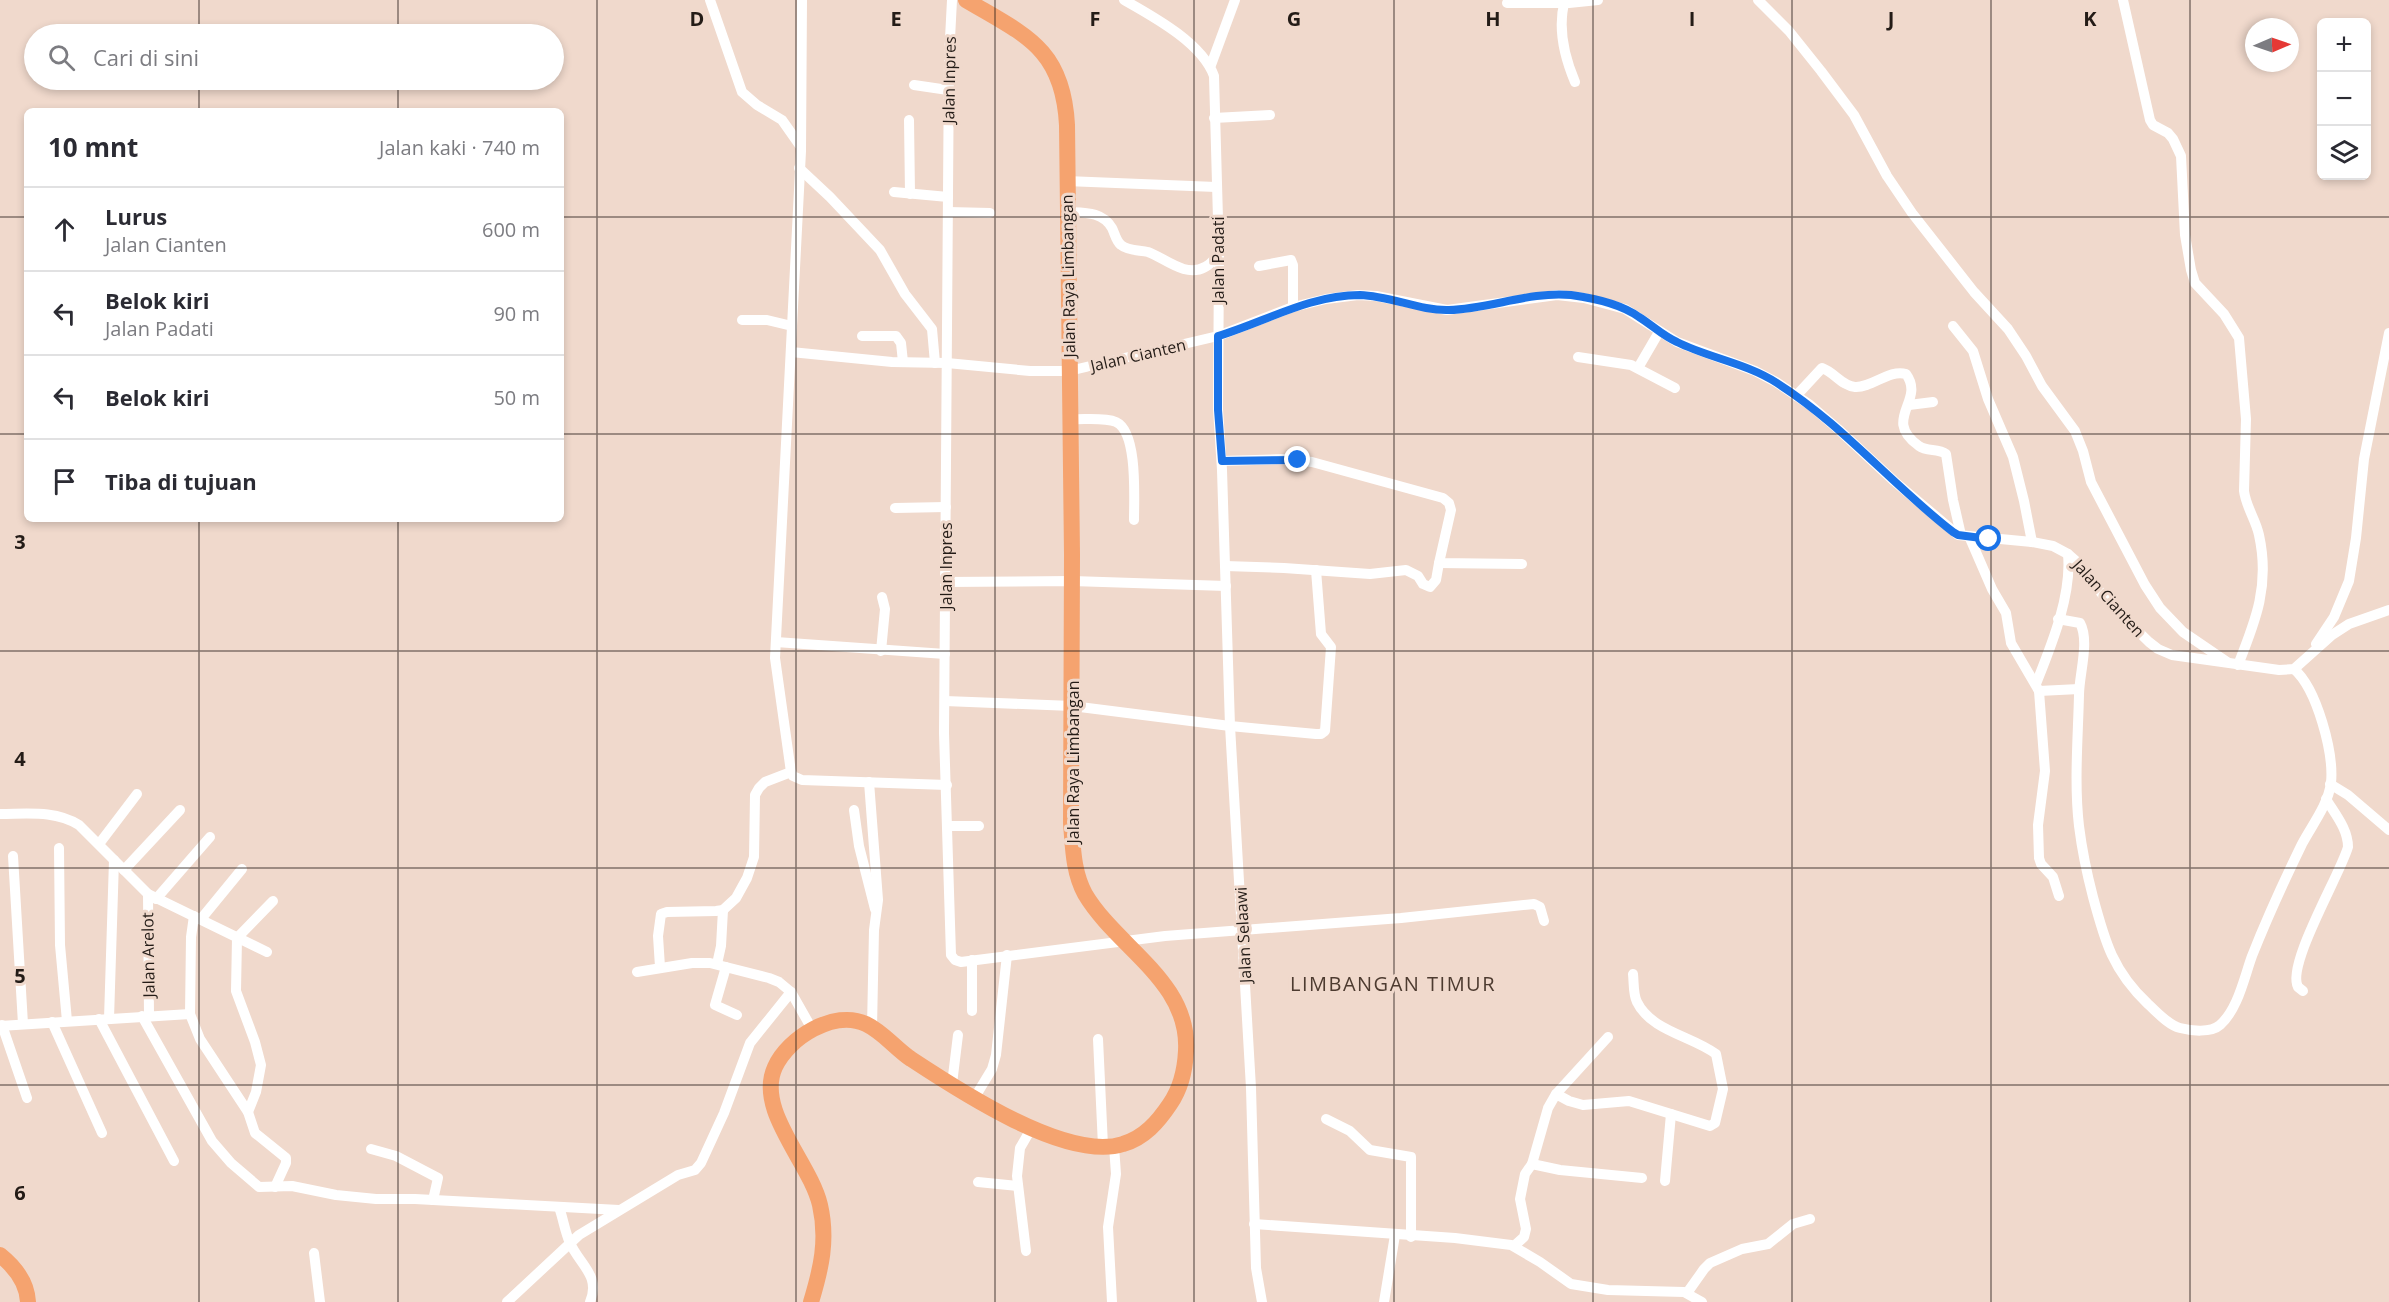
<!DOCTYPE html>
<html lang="id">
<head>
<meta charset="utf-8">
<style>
	:root { --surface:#fff; --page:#f2f2f3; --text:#2b2b33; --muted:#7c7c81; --line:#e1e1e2 }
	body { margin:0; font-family:"Open Sans",sans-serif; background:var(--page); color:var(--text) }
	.controls { position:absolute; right:18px; top:18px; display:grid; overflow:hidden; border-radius:9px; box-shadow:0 3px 9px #0003 }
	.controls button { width:54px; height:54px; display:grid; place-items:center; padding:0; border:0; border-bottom:2px solid var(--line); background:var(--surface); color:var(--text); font:30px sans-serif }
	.compass { position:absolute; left:2245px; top:18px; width:54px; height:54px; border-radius:50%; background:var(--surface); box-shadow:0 3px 9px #0003; rotate:88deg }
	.stop { position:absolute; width:18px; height:18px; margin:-14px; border:4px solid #1a73e8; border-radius:50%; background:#fff }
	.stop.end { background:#1a73e8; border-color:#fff; box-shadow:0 2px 6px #0008 }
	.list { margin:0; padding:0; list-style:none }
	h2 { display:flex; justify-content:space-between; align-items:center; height:78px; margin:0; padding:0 24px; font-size:26px }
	h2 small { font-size:20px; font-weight:400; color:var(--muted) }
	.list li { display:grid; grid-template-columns:39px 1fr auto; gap:18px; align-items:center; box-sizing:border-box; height:84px; padding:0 24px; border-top:2px solid var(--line) }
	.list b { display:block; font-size:22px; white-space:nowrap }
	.list p { margin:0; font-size:20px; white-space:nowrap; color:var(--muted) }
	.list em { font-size:20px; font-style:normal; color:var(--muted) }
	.icon { flex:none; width:33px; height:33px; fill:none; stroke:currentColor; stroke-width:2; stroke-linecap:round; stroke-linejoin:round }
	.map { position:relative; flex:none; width:2389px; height:1302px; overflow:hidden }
	.search { position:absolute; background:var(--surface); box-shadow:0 3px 9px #0003; left:24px; top:24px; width:540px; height:66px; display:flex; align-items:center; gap:15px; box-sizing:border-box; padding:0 21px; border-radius:33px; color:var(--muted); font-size:22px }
	.panel { position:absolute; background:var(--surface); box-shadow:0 3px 9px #0003; left:24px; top:108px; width:540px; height:414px; border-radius:9px }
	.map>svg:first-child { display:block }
</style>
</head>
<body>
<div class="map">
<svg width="2389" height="1302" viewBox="0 0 2389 1302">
	<rect width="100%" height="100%" fill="#f0d9cc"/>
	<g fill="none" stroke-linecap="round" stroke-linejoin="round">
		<!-- minor -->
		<g stroke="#fff" stroke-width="10">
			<polyline points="710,0 742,92 757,105 782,120 801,147"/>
			<polyline points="952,0 949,58 944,733 951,955 955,960 961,962 1165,936 1401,918 1534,904 1540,907 1544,921"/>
			<path d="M1124,0C1154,17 1202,43 1214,76L1219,255L1218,409L1222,470L1230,726L1316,734H1321L1325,731L1331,647L1321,634L1316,570"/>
			<path d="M1565,0C1557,28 1564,56 1575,82"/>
			<polyline points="1758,0 1789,31 1821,71 1854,115 1887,176 1912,213 1974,292 2008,329 2026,356 2042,386 2075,431 2083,451 2091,482 2145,585 2160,608 2183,632 2227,662"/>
			<path d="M2123,0L2150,120L2153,125L2168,133L2173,139L2181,156L2185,235L2191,270L2195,283L2224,314L2239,338L2246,419L2244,491C2246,507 2256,520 2259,535C2270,585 2256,620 2238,665"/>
			<polyline points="1507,3 1569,3 1598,0"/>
			<polyline points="1211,65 1235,0"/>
			<polyline points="914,85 948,90"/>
			<polyline points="1214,118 1270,115"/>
			<polyline points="909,120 910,194"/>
			<polyline points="799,168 830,197 880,250 905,294 932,329 935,363"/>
			<polyline points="1066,181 1216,187"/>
			<polyline points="894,192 948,197"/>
			<polyline points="948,212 990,213"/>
			<path d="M1066,212C1084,213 1102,211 1112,228C1115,234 1116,241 1121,245C1128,251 1140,250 1148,252C1165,258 1185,278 1205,267C1210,265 1214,259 1219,255"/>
			<polyline points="1259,266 1291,260 1293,265 1293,307"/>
			<polyline points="742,320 767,320 792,326"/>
			<polyline points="1953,326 1973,351 1988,399 2013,457 2024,501 2032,542"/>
			<polyline points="862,336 896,336 901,343 903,362"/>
			<polyline points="791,352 892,362 947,363 1030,371 1069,371 1218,336 1293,307 1326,299 1358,295 1376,296 1447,310 1557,295 1584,298 1625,309 1677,342 1755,371 1776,382 1810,405 1838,429 1894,481 1958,535 2032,542 2053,546 2068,554 2076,561 2109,603 2149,642 2158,649 2172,655 2279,670 2294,669 2332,635 2349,624 2389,610"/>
			<polyline points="1578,357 1631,365 1675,388"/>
			<polyline points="1638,368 1659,332"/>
			<path d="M1796,396L1822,368C1834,372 1842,386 1855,387C1872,388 1889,369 1906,374C1926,401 1881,419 1919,446C1927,452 1938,448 1946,454L1953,500L1961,535"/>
			<polyline points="1909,405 1933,402"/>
			<path d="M1070,419C1083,420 1104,417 1116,422C1138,432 1134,498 1134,520"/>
			<polyline points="1222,461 1284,459 1312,462 1443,498 1449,503 1451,510 1439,563 1522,564"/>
			<polyline points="895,508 946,507"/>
			<polyline points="1969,536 1992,589 2006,613 2011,643 2039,691 2045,771 2038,825 2039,858 2041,864 2053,877 2059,896"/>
			<polyline points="1225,566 1284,568 1370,574 1406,570 1418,576 1423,584 1430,587 1436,580 1439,563"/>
			<polyline points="945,582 1072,581 1226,586"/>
			<path d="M2058,619L2080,623C2090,641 2079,675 2079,695C2078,738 2074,783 2079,826C2082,850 2087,874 2093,897C2105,942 2113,971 2148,1004C2157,1012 2168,1025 2180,1028C2191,1031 2211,1033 2220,1025C2238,1009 2244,978 2252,956C2267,918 2284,881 2302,844C2312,825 2328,805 2331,783C2334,753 2317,689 2294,669"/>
			<polyline points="776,642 945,654"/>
			<polyline points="2316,644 2334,617 2349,581 2356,538 2364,459 2389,333"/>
			<polyline points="881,651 885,609 882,597"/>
			<path d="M2036,684C2051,646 2072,596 2068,554"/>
			<polyline points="2039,691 2079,689"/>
			<polyline points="945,701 1072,706 1230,726 1251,1088 1256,1268 1262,1302"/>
			<polyline points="791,772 793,776 802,780 947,785"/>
			<polyline points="869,782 878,900 874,930 872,1028"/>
			<polyline points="2330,784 2348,795 2389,830"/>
			<polyline points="854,810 859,846 875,909"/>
			<path d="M0,814C27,814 55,810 79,825L148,894L267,952"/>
			<polyline points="948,826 979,826"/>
			<polyline points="99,844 137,794"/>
			<polyline points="59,848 60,945 67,1021"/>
			<polyline points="13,856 23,1024"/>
			<polyline points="124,870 180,810"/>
			<polyline points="148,894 149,1016"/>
			<polyline points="156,899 210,837"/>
			<polyline points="194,916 191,937 190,1014 200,1039 248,1112 255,1133 286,1158 286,1163 275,1187"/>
			<polyline points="201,919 242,869"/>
			<polyline points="972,960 972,1011"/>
			<polyline points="717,964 721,946 723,910"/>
			<polyline points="660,967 658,936 661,914 667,912 716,911 723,910 736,898 747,878 754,857 755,795 759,788 765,782 791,772 775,658 801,151 802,0"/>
			<polyline points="726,967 715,1005 737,1015"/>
			<polyline points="637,972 692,963 710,963 769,978 779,982 791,992 812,1029"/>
			<path d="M2303,991L2298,987C2286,965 2340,875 2348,847C2348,829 2335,814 2326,799"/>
			<polyline points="142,1016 212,1141 231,1163 259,1187 292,1186 336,1195 376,1199 415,1199 619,1210"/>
			<polyline points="99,1019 174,1161"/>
			<polyline points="109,1019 114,860"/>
			<polyline points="52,1022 102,1133"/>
			<polyline points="2,1025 27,1098"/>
			<polyline points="0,1026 190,1014"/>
			<polyline points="1098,1039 1103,1146"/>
			<polyline points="952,1084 958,1035"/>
			<polyline points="1556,1094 1608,1037"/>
			<polyline points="975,1097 992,1069 996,1055 1007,955"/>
			<polyline points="248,1112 256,1092 261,1065 255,1042 236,991 237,938 273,901"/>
			<polyline points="1326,1119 1350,1131 1370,1150 1411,1157 1411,1237"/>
			<polyline points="371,1149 396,1156 438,1178 433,1200"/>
			<path d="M1532,1164L1548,1108L1556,1094L1569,1101L1583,1105L1629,1101L1710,1126L1715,1123L1723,1089L1716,1054C1692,1036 1651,1031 1637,1002C1633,994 1634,983 1633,974"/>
			<polyline points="1665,1181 1671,1114"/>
			<polyline points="978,1182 1018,1186"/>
			<path d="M559,1207C563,1218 565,1232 570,1243C580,1265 601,1276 590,1302"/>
			<polyline points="1254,1224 1455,1238 1511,1245 1540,1262 1571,1284 1608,1290 1684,1292 1702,1302"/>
			<polyline points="1514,1246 1524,1237 1526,1229 1520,1199 1525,1174 1532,1164 1560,1170 1642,1178"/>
			<polyline points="1026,1251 1017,1176 1020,1148 1031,1129"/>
			<polyline points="314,1253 320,1302"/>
			<polyline points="1687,1293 1704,1269 1710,1263 1742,1249 1768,1244 1793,1224 1810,1219"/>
			<polyline points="507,1302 579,1235 678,1175 695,1170 701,1163 724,1113 750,1043 791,992"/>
			<polyline points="1112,1302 1108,1227 1116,1174 1114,1146"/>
			<polyline points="1384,1302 1395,1235"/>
		</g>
		<!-- highway -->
		<g stroke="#f5a36f" stroke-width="16">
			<path d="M0,1255C15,1267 27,1282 28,1302"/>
			<path d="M811,1302C821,1269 828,1240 820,1205C810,1162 755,1110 775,1067C788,1038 834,1009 866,1024C883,1032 896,1049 911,1059C958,1090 1067,1162 1123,1144C1144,1138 1158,1122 1170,1104C1181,1088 1185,1071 1186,1051C1190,981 1117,948 1085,894C1073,872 1073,847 1071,823L1072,555L1067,125C1063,48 1025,35 966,0"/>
		</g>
	</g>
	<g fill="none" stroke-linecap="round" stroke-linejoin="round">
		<!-- route -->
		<path stroke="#1a73e8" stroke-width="8" d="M1298,460L1222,461L1218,410V336C1265,322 1309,295 1360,295C1391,296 1420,311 1449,310C1490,309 1530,291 1571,295C1593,298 1621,304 1639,317C1652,325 1663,336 1677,342C1709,358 1746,363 1777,383C1842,424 1892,485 1953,532L1958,535L1989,539"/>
	</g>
	<!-- grid -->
	<path fill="none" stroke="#241c17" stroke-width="1.5" stroke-opacity="0.55" d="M199,0V34M398,0V34M597,0V1302M796,0V1302M995,0V1302M1194,0V1302M1394,0V1302M1593,0V1302M1792,0V1302M1991,0V1302M2190,0V1302M199,80V111M398,80V111M0,217H27M561,217H2389M0,434H27M561,434H2389M199,519V1302M398,519V1302M0,651H2389M0,868H2389M0,1085H2389"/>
	<g text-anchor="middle" stroke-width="6" stroke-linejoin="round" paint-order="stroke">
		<!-- street labels -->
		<g font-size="16" fill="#241c17" stroke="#f0d9cc">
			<text transform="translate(949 80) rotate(-89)" y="6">Jalan Inpres</text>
			<text transform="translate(1218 260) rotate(-90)" y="6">Jalan Padati</text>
			<text transform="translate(1068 276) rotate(-91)" y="6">Jalan Raya Limbangan</text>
			<text transform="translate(1138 355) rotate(-13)" y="6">Jalan Cianten</text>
			<text transform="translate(946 566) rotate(-90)" y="6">Jalan Inpres</text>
			<text transform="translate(2109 598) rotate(48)" y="6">Jalan Cianten</text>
			<text transform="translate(1073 762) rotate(-90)" y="6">Jalan Raya Limbangan</text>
			<text transform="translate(1243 935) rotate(-93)" y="6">Jalan Selaawi</text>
			<text transform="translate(148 955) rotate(-91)" y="6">Jalan Arelot</text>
		</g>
		<!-- quarter labels -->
		<g font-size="20" letter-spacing="1.5" fill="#4d3b30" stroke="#f0d9cc">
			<text x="1393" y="991">LIMBANGAN TIMUR</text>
		</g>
	</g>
	<g font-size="20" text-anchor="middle" font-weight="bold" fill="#241c17" stroke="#f0d9cc" stroke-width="6" stroke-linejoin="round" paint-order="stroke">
		<text x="697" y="26">D</text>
		<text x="896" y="26">E</text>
		<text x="1095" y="26">F</text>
		<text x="1294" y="26">G</text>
		<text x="1493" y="26">H</text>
		<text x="1692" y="26">I</text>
		<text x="1891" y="26">J</text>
		<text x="2090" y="26">K</text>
		<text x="20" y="549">3</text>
		<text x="20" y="766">4</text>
		<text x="20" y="983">5</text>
		<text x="20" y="1200">6</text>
	</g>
</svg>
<div class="controls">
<button>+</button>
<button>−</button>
<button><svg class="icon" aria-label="layers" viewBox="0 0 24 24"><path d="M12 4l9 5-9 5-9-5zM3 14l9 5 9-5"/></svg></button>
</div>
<svg class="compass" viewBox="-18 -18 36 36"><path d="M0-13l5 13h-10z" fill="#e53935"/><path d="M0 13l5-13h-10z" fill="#7c7c81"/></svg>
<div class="stop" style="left:1989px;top:539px"></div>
<div class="stop end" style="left:1298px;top:460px"></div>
<div class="search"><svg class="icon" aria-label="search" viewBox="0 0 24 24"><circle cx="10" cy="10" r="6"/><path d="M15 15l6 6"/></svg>Cari di sini</div>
<section class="panel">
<h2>10 mnt<small>Jalan kaki · 740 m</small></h2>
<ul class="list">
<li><svg class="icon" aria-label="ahead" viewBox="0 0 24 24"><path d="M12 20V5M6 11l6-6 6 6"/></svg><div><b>Lurus</b><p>Jalan Cianten</p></div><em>600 m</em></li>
<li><svg class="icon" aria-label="left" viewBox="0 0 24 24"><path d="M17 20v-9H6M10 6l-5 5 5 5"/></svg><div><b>Belok kiri</b><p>Jalan Padati</p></div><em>90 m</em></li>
<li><svg class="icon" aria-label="left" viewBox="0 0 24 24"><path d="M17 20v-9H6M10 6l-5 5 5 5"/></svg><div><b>Belok kiri</b></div><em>50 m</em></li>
<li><svg class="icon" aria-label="arrive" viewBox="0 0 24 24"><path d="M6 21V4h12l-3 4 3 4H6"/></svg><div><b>Tiba di tujuan</b></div></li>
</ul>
</section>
</div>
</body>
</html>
